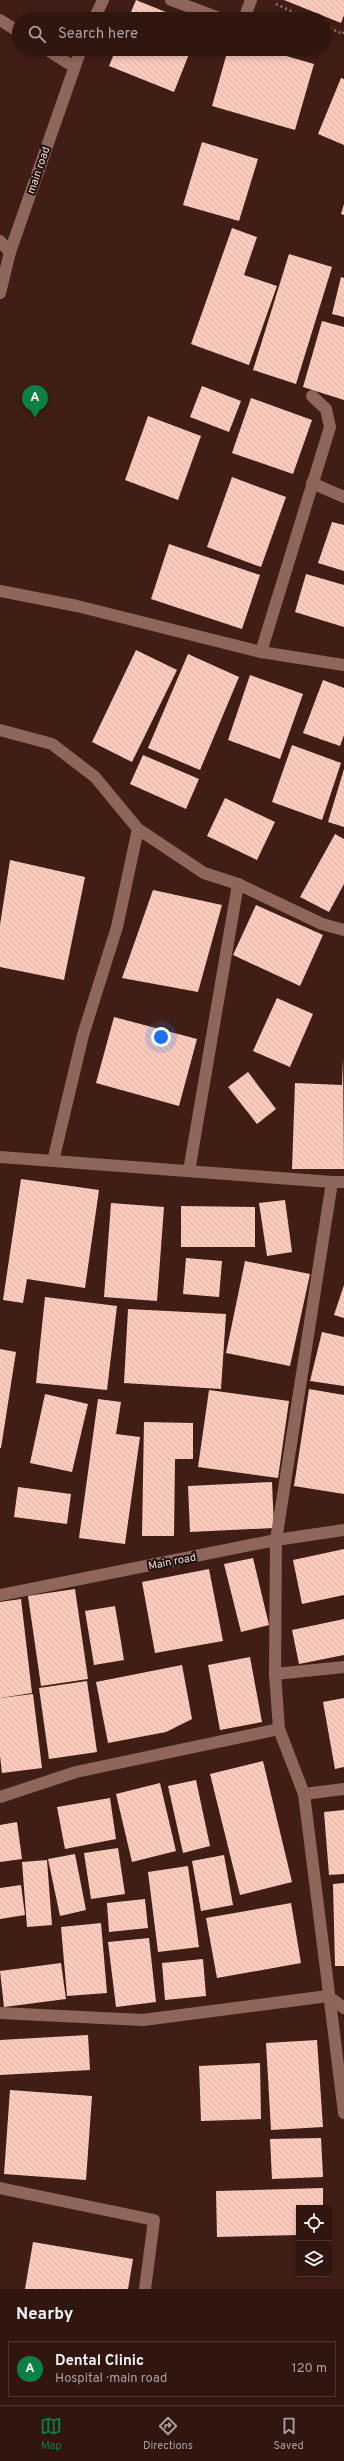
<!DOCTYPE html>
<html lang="en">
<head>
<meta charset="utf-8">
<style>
	:root { --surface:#311610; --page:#391f19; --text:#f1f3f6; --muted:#a89f9f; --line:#4c3530; --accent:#0b8043 }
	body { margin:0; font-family:Overpass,sans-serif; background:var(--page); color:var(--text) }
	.controls { position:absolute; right:12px; bottom:12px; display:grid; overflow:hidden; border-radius:0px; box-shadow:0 2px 6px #0003 }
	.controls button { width:36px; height:36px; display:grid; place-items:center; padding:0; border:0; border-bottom:1px solid var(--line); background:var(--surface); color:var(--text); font:20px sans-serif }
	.you { position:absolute; left:161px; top:1037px; width:14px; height:14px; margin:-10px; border:3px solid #fff; border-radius:50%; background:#1a73e8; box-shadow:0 0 0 6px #1a73e833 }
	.badge { display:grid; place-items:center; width:26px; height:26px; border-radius:50%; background:var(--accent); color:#fff; font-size:13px; font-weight:700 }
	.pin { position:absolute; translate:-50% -33px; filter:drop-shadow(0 1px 2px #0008) }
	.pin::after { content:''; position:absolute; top:21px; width:14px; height:12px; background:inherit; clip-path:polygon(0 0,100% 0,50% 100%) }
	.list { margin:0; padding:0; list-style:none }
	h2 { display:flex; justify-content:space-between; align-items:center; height:52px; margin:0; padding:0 16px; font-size:17px }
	h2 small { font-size:13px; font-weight:400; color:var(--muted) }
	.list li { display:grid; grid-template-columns:26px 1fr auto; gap:12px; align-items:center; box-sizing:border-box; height:56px; margin:0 8px 8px; padding:0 8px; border:1px solid var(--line); border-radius:0px }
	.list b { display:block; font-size:15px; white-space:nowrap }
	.list p { margin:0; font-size:13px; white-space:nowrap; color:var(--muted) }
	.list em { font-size:13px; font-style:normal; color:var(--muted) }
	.icon { flex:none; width:22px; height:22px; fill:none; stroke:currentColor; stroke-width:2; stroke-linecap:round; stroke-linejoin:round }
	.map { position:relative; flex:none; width:344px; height:2289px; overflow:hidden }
	.search { position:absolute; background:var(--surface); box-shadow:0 2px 6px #0003; left:12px; right:12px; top:12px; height:44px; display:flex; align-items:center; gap:10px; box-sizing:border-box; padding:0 14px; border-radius:22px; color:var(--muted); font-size:15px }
	.sheet { height:116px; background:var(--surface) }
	nav { display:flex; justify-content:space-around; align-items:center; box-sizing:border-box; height:56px; border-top:1px solid var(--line); background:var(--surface); font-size:11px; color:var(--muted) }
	nav a { display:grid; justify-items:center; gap:2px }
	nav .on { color:var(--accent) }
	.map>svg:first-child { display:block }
</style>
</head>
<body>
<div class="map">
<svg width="344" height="2289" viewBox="0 0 344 2289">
	<defs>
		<pattern id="building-back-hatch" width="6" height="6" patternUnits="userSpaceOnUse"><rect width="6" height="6" fill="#fdcbbd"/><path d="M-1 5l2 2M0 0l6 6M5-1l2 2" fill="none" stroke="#d9b0a4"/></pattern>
	</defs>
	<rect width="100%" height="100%" fill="#411e15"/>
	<!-- building -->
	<g fill="url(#building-back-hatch)">
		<polygon points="136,0 183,19 128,19"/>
		<polygon points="284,0 344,0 344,15 341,23"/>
		<polygon points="116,49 191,49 174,92 109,66"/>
		<polygon points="228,49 262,49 314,64 295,130 212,106"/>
		<polygon points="341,78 344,79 344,145 318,134"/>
		<polygon points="202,142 258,159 239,221 183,205"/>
		<polygon points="344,204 344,215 341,214"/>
		<polygon points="232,228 257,237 244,275 277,286 249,365 191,344"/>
		<polygon points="289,254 332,267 296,384 253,370"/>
		<polygon points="341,277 344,278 344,317 332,314"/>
		<polygon points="322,321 344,327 344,400 303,387"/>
		<polygon points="202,386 241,401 229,432 190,417"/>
		<polygon points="251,398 312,420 293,474 232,453"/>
		<polygon points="148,416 201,436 178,500 125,480"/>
		<polygon points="232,477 286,497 261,567 207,547"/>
		<polygon points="332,522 344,525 344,571 318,563"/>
		<polygon points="169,544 260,575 242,629 151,599"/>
		<polygon points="306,574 344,585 344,627 295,612"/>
		<polygon points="136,650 177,670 132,762 92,742"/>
		<polygon points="188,654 239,677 200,770 148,748"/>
		<polygon points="250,675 303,694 280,759 228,740"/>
		<polygon points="323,680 344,688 344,735 340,746 303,733"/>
		<polygon points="292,745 341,763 322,820 272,802"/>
		<polygon points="143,755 199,779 186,809 130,784"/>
		<polygon points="344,769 344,827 328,822"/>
		<polygon points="225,798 275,822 257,860 207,836"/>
		<polygon points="335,834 344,839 344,884 329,912 300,897"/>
		<polygon points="10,860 85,877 64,980 0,967 0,925"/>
		<polygon points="153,890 222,905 198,992 122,978"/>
		<polygon points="256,905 323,935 300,986 233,955"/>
		<polygon points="277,998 313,1014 290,1067 253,1051"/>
		<polygon points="114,1017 197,1039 179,1106 96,1083"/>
		<polygon points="343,1058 344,1169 292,1169 295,1083 342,1085"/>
		<polygon points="248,1072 276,1109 257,1124 228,1087"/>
		<polygon points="21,1179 99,1190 85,1288 27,1279 23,1303 3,1300"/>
		<polygon points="285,1200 292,1252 267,1256 259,1203"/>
		<polygon points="111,1203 164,1207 157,1301 104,1297"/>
		<polygon points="181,1206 255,1207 255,1247 181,1247"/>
		<polygon points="186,1258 222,1261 219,1297 183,1294"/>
		<polygon points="245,1261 310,1274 290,1366 226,1353"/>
		<polygon points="344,1285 344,1318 334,1315"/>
		<polygon points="45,1297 117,1306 107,1390 36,1383"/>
		<polygon points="128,1309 226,1314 221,1389 124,1383"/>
		<polygon points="322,1332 344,1337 344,1386 310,1381"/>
		<polygon points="0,1349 16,1352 1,1448 0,1448"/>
		<polygon points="309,1389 344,1395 344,1494 294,1486"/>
		<polygon points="209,1390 289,1401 278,1478 198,1467"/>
		<polygon points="45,1394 88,1404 72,1472 30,1463"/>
		<polygon points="98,1399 121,1402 116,1434 140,1437 125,1544 79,1538"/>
		<polygon points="144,1422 193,1423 193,1459 175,1459 174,1536 142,1536"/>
		<polygon points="272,1482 274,1528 190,1532 188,1486"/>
		<polygon points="18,1487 71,1494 67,1524 14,1517"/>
		<polygon points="344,1549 344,1595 302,1604 293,1560"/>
		<polygon points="253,1558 269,1625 241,1632 224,1564"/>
		<polygon points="209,1569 223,1641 155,1653 142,1582"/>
		<polygon points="75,1589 88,1679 41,1686 28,1596"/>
		<polygon points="21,1599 32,1693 0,1698 0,1602"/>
		<polygon points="115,1606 124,1660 94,1665 85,1611"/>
		<polygon points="344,1619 344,1655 299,1664 292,1630"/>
		<polygon points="250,1657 262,1722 220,1730 208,1665"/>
		<polygon points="182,1665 192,1719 166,1732 108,1743 96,1682"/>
		<polygon points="87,1681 97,1752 49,1759 39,1688"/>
		<polygon points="33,1694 42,1768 2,1773 0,1756 0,1698"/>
		<polygon points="344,1698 344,1767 335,1769 323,1702"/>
		<polygon points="263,1761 292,1882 240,1895 210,1774"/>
		<polygon points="196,1780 210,1846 183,1853 168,1786"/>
		<polygon points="160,1783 176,1851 132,1862 116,1794"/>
		<polygon points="110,1798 116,1839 65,1849 57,1807"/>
		<polygon points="344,1810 344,1874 329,1875 324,1812"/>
		<polygon points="17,1822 22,1859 0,1862 0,1825"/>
		<polygon points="118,1848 125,1894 91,1899 84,1853"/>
		<polygon points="75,1854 86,1910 60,1916 48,1859"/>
		<polygon points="224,1855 233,1905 201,1911 192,1861"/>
		<polygon points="47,1860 52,1925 27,1927 22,1862"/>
		<polygon points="188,1866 199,1947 158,1952 148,1872"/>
		<polygon points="344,1883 344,1966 335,1966 333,1884"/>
		<polygon points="21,1885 25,1915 0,1919 0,1888"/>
		<polygon points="145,1899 148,1928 109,1932 107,1903"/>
		<polygon points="291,1903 301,1963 217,1978 206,1918"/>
		<polygon points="101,1923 107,1993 67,1996 61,1927"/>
		<polygon points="149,1938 156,2002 116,2007 108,1942"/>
		<polygon points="203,1959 206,1996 165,2000 162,1963"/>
		<polygon points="61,1963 66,1999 4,2007 0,1971"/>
		<polygon points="88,2035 90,2070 0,2075 0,2040"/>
		<polygon points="317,2040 323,2127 271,2130 266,2043"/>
		<polygon points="260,2063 261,2119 201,2121 199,2066"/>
		<polygon points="10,2090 92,2096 86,2180 4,2174"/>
		<polygon points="321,2138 323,2177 272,2179 270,2139"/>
		<polygon points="323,2188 323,2208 299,2208 299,2235 217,2237 216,2191"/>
		<polygon points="33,2242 133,2259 128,2289 25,2289"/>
	</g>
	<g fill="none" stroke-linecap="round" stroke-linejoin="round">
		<!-- path -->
		<g stroke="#8f7069" stroke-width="2.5" stroke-dasharray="2 3" stroke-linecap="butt">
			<polyline points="276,4 308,19"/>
			<polyline points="325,26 343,34 344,31"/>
		</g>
		<!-- street -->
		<g stroke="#8f665b" stroke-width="12">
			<polyline points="171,0 222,19"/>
			<polyline points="94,19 103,0"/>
			<polyline points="244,19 251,0"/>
			<polyline points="0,20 19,32"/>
			<polyline points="46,49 74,67"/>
			<polyline points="0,241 10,252"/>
			<polyline points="0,293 10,252 81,49"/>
			<polyline points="312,483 344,497"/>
			<polyline points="0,591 77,606 261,652 344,665"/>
			<polyline points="261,652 330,427 326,409 312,396"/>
			<polyline points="0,730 52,744 95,777 138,829 204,873 238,884 322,924 344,930"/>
			<polyline points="0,1157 332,1182 276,1540 275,1674 279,1729 304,1794 344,2113"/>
			<polyline points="53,1161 83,1035 117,927 138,829"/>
			<polyline points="189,1171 238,884"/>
			<polyline points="332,1182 344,1182"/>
			<polyline points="275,1674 344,1667"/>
			<polyline points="304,1794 344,1789"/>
			<polyline points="0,1797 76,1772 279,1729"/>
			<polyline points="0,2013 143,2020 328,1996 344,2008"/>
			<polyline points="0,2188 154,2220 145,2289"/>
		</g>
		<!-- secondary -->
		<polyline stroke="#8f665b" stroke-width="12" points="0,1595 276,1540 344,1530"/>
	</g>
	<g text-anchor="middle" stroke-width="4" stroke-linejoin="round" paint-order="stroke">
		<!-- street labels -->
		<g font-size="11" fill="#f3dbd5" stroke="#1d0d09">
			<text transform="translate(38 170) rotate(-71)" y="4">main road</text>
			<text transform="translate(172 1561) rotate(-11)" y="4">Main road</text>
		</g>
	</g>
</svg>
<div class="controls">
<button><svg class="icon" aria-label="locate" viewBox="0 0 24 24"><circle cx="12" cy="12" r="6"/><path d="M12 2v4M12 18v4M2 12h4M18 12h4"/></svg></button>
<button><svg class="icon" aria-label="layers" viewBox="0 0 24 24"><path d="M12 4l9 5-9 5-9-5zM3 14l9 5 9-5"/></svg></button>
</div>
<div class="you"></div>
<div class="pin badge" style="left:35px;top:418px">A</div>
<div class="search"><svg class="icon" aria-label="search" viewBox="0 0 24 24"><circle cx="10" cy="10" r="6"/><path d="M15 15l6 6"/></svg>Search here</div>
</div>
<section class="sheet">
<h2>Nearby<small></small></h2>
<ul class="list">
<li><span class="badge">A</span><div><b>Dental Clinic</b><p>Hospital · main road</p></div><em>120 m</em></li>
</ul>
</section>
<nav>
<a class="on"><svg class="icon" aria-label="map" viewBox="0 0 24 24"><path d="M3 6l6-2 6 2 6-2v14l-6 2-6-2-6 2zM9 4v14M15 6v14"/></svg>Map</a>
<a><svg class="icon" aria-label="directions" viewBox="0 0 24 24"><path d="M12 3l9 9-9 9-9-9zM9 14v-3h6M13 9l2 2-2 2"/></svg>Directions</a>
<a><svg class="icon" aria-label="saved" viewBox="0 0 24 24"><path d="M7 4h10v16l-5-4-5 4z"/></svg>Saved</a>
</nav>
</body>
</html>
